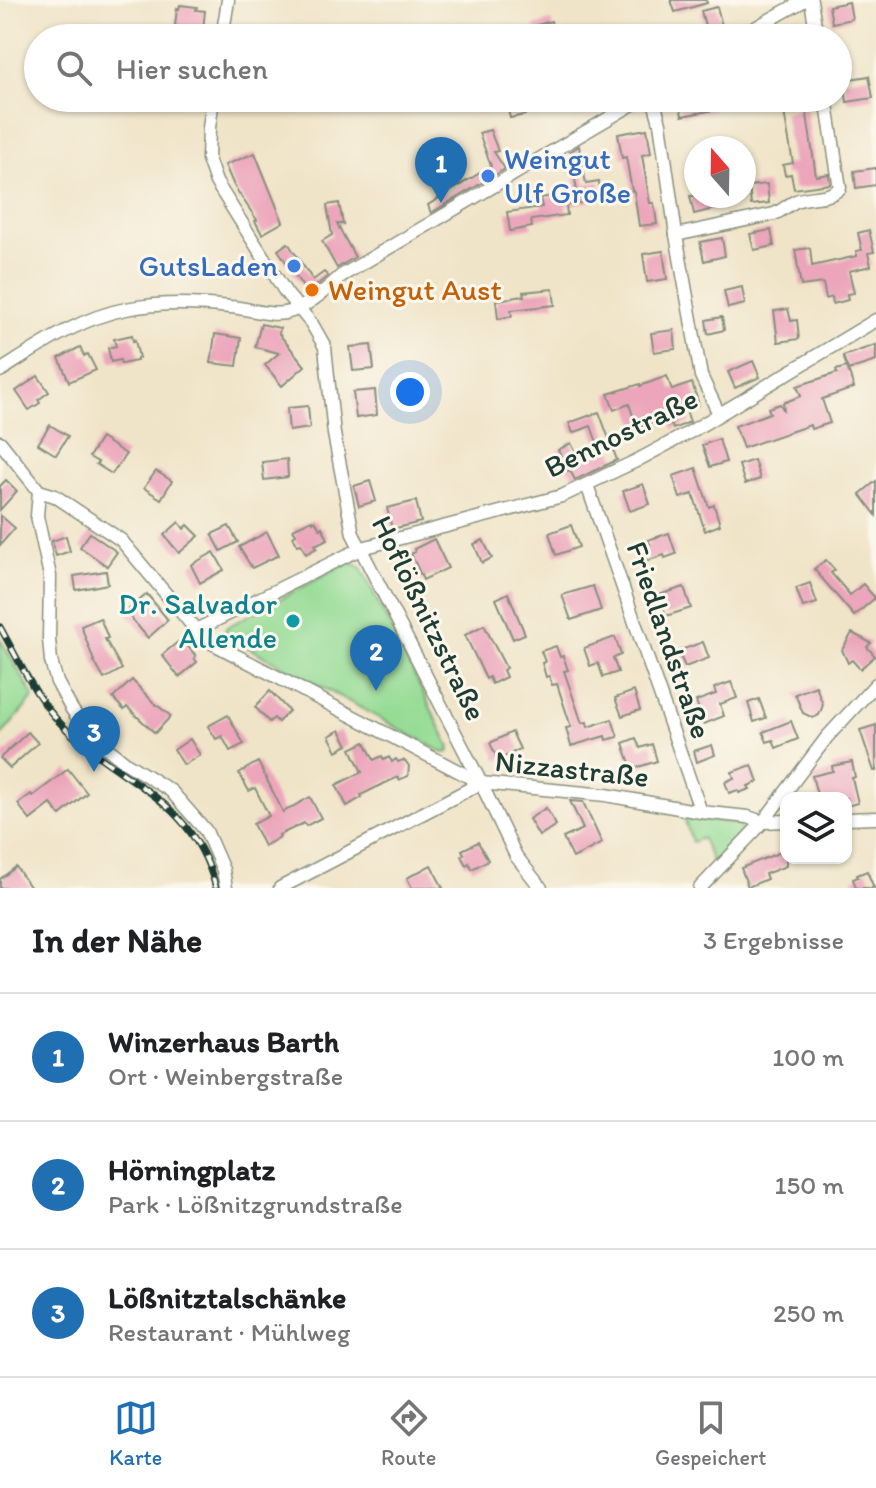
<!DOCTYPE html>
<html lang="de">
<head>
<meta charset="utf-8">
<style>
	:root { --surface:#fff; --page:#f6f6f6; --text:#202124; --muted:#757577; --line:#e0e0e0; --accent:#1f6fb2 }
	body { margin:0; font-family:Itim,sans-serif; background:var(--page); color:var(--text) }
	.controls { position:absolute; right:24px; bottom:24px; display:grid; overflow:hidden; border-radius:16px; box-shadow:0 2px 6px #0004 }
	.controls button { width:72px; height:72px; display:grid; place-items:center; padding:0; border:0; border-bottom:2px solid var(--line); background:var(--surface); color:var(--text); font:40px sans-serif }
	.compass { position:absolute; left:684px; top:136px; width:72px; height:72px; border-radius:50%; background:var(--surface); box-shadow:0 2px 6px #0004; rotate:340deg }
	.you { position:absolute; left:410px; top:392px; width:28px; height:28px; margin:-20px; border:6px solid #fff; border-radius:50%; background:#1a73e8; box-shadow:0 0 0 12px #1a73e833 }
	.badge { display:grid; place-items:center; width:52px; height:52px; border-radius:50%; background:var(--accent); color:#fff; font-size:26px; font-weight:700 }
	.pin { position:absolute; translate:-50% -66px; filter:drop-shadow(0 2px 4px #0008) }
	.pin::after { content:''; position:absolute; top:42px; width:28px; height:24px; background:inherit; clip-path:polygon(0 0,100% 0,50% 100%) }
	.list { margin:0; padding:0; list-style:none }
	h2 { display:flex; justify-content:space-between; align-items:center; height:104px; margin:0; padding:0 32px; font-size:34px }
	h2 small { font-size:26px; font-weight:400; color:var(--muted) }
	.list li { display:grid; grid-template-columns:52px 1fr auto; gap:24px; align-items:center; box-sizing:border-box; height:128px; padding:0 32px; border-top:2px solid var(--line) }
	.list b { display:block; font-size:30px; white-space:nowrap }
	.list p { margin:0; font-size:26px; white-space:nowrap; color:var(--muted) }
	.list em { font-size:26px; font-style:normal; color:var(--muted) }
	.icon { flex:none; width:44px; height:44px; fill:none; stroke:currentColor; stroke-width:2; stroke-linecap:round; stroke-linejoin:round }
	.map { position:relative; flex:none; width:876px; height:888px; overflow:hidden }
	.search { position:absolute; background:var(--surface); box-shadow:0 2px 6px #0004; left:24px; right:24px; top:24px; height:88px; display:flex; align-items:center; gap:20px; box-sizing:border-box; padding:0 28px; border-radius:44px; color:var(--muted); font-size:30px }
	.sheet { height:488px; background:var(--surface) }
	nav { display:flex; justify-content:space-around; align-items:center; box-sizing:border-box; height:112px; border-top:2px solid var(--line); background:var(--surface); font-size:22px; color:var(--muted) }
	nav a { display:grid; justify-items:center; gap:4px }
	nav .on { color:var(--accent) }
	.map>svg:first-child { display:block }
</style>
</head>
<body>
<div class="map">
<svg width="876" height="888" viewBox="0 0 876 888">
	<rect width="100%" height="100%" fill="#fbf7ec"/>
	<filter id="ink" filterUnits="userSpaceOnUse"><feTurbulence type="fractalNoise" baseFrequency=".0125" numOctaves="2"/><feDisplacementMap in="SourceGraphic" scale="16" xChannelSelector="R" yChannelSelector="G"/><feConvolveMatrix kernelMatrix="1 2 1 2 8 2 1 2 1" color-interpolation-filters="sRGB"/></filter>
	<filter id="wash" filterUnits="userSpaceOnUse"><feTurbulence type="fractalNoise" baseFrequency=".006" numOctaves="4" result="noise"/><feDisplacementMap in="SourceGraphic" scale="32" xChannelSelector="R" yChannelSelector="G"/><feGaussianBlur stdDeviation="1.8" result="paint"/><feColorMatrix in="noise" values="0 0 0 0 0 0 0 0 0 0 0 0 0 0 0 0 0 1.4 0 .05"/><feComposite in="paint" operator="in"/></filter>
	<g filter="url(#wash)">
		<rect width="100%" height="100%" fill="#f0e4c8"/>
		<!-- green -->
		<g fill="#96dc95" stroke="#5a8c64" stroke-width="2">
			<polygon points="348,563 355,564 361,568 450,747 449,752 444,753 227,636 225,631 227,627"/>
			<polygon points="0,639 34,697 0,737"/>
			<polygon points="684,818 738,824 742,833 714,866 702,838 692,842"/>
		</g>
		<g id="blocks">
			<!-- building -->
			<g fill="#eca5bb">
				<polygon points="671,0 706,0 707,3 675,12"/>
				<polygon points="849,2 852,19 832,23 829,6"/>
				<polygon points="180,5 197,7 196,10 205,11 203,30 175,26 177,8 179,9"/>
				<polygon points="717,7 723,29 707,33 701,11"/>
				<polygon points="551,21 556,38 537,38 534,26"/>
				<polygon points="800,27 802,38 771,38 771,32"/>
				<polygon points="869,76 873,98 847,102 844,80"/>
				<polygon points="505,98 522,98 525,115 510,118"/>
				<polygon points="679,98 712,98 714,110 682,116"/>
				<polygon points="806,108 816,176 829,174 830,184 794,189 791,174 785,175 783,165 793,163 784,112"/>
				<polygon points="647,129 651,153 642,155 650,203 654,203 657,224 639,226 634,191 632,191 626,157 622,158 618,134"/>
				<polygon points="490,130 498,151 494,152 505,169 431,213 428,205 491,166 479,133"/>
				<polygon points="579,146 586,184 599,182 602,200 566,205 567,215 531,220 532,227 510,231 507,212 542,207 540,198 577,192 574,172 569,173 567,161 572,160 571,151"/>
				<polygon points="255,153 283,222 262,234 255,221 257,220 234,186 225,165"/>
				<polygon points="876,168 876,185 856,188 854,171"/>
				<polygon points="767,184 769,203 751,205 749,186"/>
				<polygon points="690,196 720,196 722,207 694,214"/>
				<polygon points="339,203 343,224 337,224 355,257 337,268 322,241 332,235 327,205"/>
				<polygon points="771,230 774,246 754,250 750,234"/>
				<polygon points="869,230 874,252 868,253 871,266 849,271 854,293 847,294 848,300 833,304 832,297 826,299 823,283 801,286 795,250 810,248 812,266 857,256 856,251 862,250 858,233"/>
				<polygon points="722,238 725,256 704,261 700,242"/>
				<polygon points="288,243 313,280 324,272 328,276 307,293 278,250"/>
				<polygon points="663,251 667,279 647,282 643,254"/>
				<polygon points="742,287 745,304 728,308 724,291"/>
				<polygon points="553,289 555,305 511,310 512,316 498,319 496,300 524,296 523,292"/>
				<polygon points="788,309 791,321 797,320 799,339 778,342 774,311"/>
				<polygon points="722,317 724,330 708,334 706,320"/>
				<polygon points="261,324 280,328 279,334 305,366 282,386 265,365 279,353 255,347"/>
				<polygon points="674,330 676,349 654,352 651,333"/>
				<polygon points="215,334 241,338 237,366 211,363"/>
				<polygon points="132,335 133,341 135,340 139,358 137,358 137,361 121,364 120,360 111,362 108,348 116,346 114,339"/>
				<polygon points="371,345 374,369 353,371 350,347"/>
				<polygon points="876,345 876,361 848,370 843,356"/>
				<polygon points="80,347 84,356 88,354 96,370 69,382 59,358"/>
				<polygon points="753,361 760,377 735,388 728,372"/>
				<polygon points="847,367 854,388 822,399 830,423 811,429 810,425 743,448 735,426 770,413 768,408 780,404 784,411 783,403 801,396 797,386 837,373 836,370"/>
				<polygon points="38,376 49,392 38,400 40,403 29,410 16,391"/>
				<polygon points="667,376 672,390 692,383 699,405 686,410 690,422 673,429 671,423 666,425 664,419 637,428 629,404 614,410 608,394 640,384 640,386"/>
				<polygon points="375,390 377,415 356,418 353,392"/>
				<polygon points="308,406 310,428 289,431 287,408"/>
				<polygon points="599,412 617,460 575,480 570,470 568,471 558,450 571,443 578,457 599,448 591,426 573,433 569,423"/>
				<polygon points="50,425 68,436 56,455 38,444"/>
				<polygon points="101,438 126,454 112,474 96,464 98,462 89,457"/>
				<polygon points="719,439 726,462 710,467 702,445"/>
				<polygon points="287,459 288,477 264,480 262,462"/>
				<polygon points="754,460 760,479 745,484 739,465"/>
				<polygon points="696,468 709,507 714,505 720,525 705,531 693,494 680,498 673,476"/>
				<polygon points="156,471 172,481 161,499 144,488"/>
				<polygon points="6,480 17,491 0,510 0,486"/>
				<polygon points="370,481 376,501 359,506 354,486"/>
				<polygon points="876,481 876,515 860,494"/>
				<polygon points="643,484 650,504 630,511 623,491"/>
				<polygon points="416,501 421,522 392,529 387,508"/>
				<polygon points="0,515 15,528 0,545"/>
				<polygon points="312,520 313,522 315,520 320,529 322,527 328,539 315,545 317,548 306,554 301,544 297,545 293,536 296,534 293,529"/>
				<polygon points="179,522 184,529 188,525 199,536 179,553 164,535"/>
				<polygon points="571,525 579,547 556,555 549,533"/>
				<polygon points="229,526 238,542 221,551 212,534"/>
				<polygon points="267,532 279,555 252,568 239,547"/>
				<polygon points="90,533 117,552 107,566 80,547"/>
				<polygon points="669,533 676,554 665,558 664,555 647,561 642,546 650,544 648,540"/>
				<polygon points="66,536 70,551 56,556 52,541"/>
				<polygon points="434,539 448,568 423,580 411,554 415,552 414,549"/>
				<polygon points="483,540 492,558 482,563 474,544"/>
				<polygon points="214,552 224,570 200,583 191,565"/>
				<polygon points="826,560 835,570 831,573 850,595 863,584 875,598 854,616 814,569"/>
				<polygon points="106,571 108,584 76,590 74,576"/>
				<polygon points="810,583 817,603 803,607 796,588"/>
				<polygon points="593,586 601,610 571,620 562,595"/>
				<polygon points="684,587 691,608 666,616 659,595"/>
				<polygon points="508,593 525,634 513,639 496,599"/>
				<polygon points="147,594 168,620 148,638 126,612"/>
				<polygon points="100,618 108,638 105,639 122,669 104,679 94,661 81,626"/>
				<polygon points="484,625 506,668 503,670 506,677 492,684 489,677 486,679 465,635"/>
				<polygon points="852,633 871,643 867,647 875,656 860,669 852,660 848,663 842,650"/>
				<polygon points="615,637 621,655 613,658 618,672 603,677 598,663 590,666 584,648"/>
				<polygon points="179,641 183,645 185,643 196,656 194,658 197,662 179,677 162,655"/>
				<polygon points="703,642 709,658 685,667 678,651"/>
				<polygon points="556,646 560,657 563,656 568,670 564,671 582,723 587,722 588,727 612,719 618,737 606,740 605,736 571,746 566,728 571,727 557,684 552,685 549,676 546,677 542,663 545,662 541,651"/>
				<polygon points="132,680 154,703 171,716 155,733 127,707 124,710 113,698"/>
				<polygon points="731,682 737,698 720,704 724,716 704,724 696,701 716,694 714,688"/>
				<polygon points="816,686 823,705 819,715 813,718 803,713 795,694"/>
				<polygon points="270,691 289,711 278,722 274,718 269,722 255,707"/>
				<polygon points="634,691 640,710 622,716 615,698"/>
				<polygon points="759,699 766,718 754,722 748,703"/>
				<polygon points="228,715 244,744 230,751 222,736 216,739 208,726"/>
				<polygon points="791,721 798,739 776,748 773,740 767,742 763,732"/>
				<polygon points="876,725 876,771 874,771 860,730"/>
				<polygon points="340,730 348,745 337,751 329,736"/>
				<polygon points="28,732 38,743 10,768 0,758"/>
				<polygon points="512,732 520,749 498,760 490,743"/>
				<polygon points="636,738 640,748 652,744 657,761 632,769 623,743"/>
				<polygon points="190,739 200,755 184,765 174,750"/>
				<polygon points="365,742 374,760 382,756 384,760 389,757 392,762 396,759 398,762 403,760 406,762 409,766 408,776 399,780 398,777 381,785 361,795 362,797 347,806 336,785 362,772 351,749"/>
				<polygon points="712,745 715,755 697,762 694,751"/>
				<polygon points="258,762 283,812 310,797 321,818 306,826 304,823 279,835 280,837 264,846 253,824 269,816 255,788 249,791 239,773"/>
				<polygon points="852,762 855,777 852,778 858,803 846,806 846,798 818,798 812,776 833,771 832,766"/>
				<polygon points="752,765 758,782 748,786 750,789 739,793 738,790 729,793 725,782 734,778 732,772"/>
				<polygon points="68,769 87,793 60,815 51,804 30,820 18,804 31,794 33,796"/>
				<polygon points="570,801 583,802 602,843 573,858 563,838 583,829"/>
				<polygon points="546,808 556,825 539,836 529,819"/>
				<polygon points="478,842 488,860 472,869 469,863 466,865 461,856 464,854 462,850"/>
				<polygon points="786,850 786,866 765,874 767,879 748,887 741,868"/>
				<polygon points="431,865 443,888 412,888 407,878"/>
				<polygon points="16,867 31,888 0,888 0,879"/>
				<polygon points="867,871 874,888 856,888 853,879 858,877 857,875"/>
			</g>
		</g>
	</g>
	<g filter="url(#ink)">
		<use href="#blocks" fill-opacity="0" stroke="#88907e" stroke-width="2"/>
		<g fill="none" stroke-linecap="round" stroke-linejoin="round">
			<defs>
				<g id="minor">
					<polyline points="811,0 817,38"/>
					<polyline points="222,38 228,0"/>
					<polyline points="737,38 805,0"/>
					<polyline points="213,98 209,128 208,159 216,182 286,293 312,324 325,347 334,434 353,534 481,783 516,856 541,888"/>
					<polyline points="653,98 660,123 676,235 701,376 719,414"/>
					<path d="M676,235L774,214C782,211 789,204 796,201C811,195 828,200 840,188L826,98"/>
					<path d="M0,371C40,346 79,318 126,309C161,302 195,303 230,307C248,308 268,316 285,313C304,310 327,289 341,276L643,98"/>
					<polyline points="0,442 39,491 55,496 121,540 196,630 212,643 481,783"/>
					<polyline points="587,485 701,812"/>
					<polyline points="39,491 37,516 50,576 49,639 51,661 57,682 71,708 88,733 126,763 171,791 206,831 223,870 226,888"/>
					<polyline points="196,630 362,548 562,496 636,461 690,432 876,320"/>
					<polyline points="846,819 876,818"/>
					<polyline points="280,888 481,783 606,795 701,812 748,817 763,822 786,821"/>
					<polyline points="700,888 763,822 827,737 876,684"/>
				</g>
			</defs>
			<!-- minor casing -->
			<use href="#minor" stroke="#88907e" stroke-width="15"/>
			<!-- minor -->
			<use href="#minor" stroke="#fff" stroke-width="12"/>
			<defs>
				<path id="rail" d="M0,627C19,661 36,699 63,726C123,786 191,795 216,888"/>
			</defs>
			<!-- rail casing -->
			<use href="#rail" stroke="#1f3d34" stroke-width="7"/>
			<!-- rail -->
			<use href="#rail" stroke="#fbf7ec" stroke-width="4" stroke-dasharray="12" stroke-linecap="butt"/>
		</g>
	</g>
	<!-- markers -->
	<g fill="#3f7fe0" stroke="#fbf7ec" stroke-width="3">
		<circle cx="488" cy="176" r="8"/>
		<circle cx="294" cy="266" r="8"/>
	</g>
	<circle fill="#e8710a" stroke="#fbf7ec" stroke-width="3" cx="312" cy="290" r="8"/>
	<circle fill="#0f9aa8" stroke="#fbf7ec" stroke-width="3" cx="293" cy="621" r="8"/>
	<g text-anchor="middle" stroke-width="6" stroke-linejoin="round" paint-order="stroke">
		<!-- shop labels -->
		<g font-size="30" fill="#366cbe" stroke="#fbf7ec" text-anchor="start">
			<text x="504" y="169">Weingut<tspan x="504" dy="34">Ulf Große</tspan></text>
			<text x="278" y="276" text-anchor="end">GutsLaden</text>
		</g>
		<!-- food labels -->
		<g font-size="30" fill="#c56008" stroke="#fbf7ec" text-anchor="start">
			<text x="328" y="300">Weingut Aust</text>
		</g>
		<!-- street labels -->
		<g font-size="30" fill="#1f3d34" stroke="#fbf7ec">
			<text transform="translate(621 433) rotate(-26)" y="10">Bennostraße</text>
			<text transform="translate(429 618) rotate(64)" y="10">Hoflößnitzstraße</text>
			<text transform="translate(669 640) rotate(71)" y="10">Friedlandstraße</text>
			<text transform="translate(572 769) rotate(6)" y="10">Nizzastraße</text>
		</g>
		<!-- culture labels -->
		<g font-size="30" fill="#0d838f" stroke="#fbf7ec" text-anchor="end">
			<text x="277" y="614">Dr. Salvador<tspan x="277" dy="34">Allende</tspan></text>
		</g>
	</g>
</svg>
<div class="controls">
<button><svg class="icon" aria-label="layers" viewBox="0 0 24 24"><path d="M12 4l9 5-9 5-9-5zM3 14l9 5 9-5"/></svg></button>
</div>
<svg class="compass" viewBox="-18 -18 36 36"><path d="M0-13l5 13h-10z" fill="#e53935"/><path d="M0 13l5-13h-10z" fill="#757577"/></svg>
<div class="you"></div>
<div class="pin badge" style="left:441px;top:203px">1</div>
<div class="pin badge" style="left:376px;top:691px">2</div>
<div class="pin badge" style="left:94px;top:772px">3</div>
<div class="search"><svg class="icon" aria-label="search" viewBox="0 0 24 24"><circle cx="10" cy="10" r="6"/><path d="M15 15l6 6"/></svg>Hier suchen</div>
</div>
<section class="sheet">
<h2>In der Nähe<small>3 Ergebnisse</small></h2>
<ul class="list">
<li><span class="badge">1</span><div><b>Winzerhaus Barth</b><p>Ort · Weinbergstraße</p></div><em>100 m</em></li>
<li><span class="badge">2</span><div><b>Hörningplatz</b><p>Park · Lößnitzgrundstraße</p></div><em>150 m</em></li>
<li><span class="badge">3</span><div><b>Lößnitztalschänke</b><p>Restaurant · Mühlweg</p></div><em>250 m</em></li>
</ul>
</section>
<nav>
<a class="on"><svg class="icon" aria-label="map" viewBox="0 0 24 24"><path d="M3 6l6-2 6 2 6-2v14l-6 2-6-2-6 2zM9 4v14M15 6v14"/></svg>Karte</a>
<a><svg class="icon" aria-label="directions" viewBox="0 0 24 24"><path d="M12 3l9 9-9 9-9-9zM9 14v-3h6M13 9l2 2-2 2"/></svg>Route</a>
<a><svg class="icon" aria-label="saved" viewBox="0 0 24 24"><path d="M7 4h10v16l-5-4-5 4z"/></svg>Gespeichert</a>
</nav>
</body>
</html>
